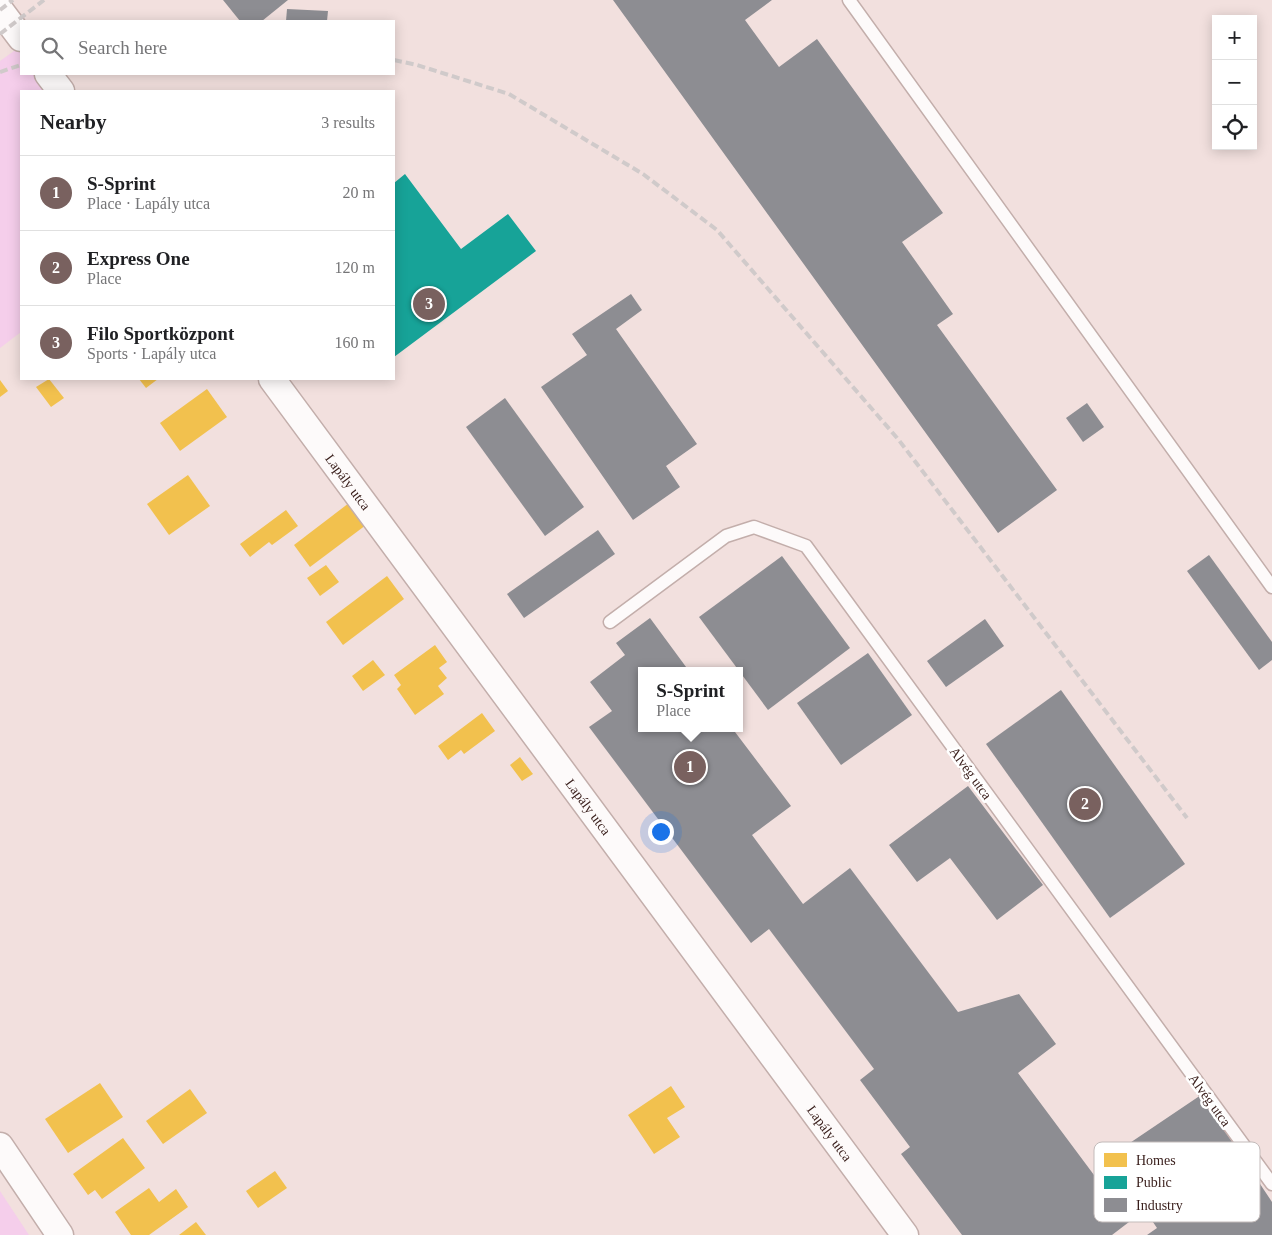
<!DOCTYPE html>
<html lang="en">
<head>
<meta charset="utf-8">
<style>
	:root { --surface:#fff; --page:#f2f2f2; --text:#202124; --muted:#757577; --line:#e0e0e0; --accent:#79615f }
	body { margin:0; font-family:"Times New Roman",serif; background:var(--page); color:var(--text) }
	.controls { position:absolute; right:15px; top:15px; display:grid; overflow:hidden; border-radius:0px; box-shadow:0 2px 12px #0003 }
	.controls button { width:45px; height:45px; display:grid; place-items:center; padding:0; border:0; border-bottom:1px solid var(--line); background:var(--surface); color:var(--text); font:25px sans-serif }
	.you { position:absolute; left:660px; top:831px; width:18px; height:18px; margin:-12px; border:4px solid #fff; border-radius:50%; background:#1a73e8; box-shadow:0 0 0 8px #1a73e833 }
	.badge { display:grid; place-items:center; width:32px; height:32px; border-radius:50%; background:var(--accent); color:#fff; font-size:16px; font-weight:700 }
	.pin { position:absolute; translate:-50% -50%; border:2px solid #fff; box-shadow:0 1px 5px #0006 }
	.popup { position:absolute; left:638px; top:667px; width:105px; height:65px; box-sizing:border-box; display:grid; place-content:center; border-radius:0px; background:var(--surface); filter:drop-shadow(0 1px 4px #0005); font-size:16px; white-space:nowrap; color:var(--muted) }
	.popup b { font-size:19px; color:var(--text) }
	.popup::after { content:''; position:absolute; left:50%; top:100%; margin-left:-10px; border:10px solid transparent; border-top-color:var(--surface) }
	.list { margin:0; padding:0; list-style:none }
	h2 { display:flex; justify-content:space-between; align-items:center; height:65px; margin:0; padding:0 20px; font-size:21px }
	h2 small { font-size:16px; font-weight:400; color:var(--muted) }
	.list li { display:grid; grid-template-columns:32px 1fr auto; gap:15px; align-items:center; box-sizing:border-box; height:75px; padding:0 20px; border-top:1px solid var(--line) }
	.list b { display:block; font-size:19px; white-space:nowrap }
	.list p { margin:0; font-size:16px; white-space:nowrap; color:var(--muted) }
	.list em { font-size:16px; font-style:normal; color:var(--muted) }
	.icon { flex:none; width:28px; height:28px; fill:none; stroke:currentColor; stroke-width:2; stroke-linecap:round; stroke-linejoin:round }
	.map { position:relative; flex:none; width:1272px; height:1235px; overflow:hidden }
	.search { position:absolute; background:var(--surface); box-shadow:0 2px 12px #0003; left:20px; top:20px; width:375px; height:55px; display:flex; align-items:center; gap:12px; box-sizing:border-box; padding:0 18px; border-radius:0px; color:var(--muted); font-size:19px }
	.panel { position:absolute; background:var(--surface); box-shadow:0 2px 12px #0003; left:20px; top:90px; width:375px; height:290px; border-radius:0px }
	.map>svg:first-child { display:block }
</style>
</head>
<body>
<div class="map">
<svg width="1272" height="1235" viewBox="0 0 1272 1235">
	<rect width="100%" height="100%" fill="#f2e0de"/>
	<!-- green -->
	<g fill="#f5ceeb">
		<polygon points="21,46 21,74 62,74 74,91 21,91 21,332 0,348 0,61"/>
		<polygon points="0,1191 29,1235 0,1235"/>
	</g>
	<!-- homes -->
	<g fill="#f2c14e">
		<polygon points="49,379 64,398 51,407 36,387"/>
		<polygon points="139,379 158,379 146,388"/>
		<polygon points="0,380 8,391 0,397"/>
		<polygon points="207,389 227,417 180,451 160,423"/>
		<polygon points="188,475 210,506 169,535 147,504"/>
		<polygon points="349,503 366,525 310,567 294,545"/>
		<polygon points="286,510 298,526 272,545 269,542 250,557 240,544"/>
		<polygon points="326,565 339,582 320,596 307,578"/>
		<polygon points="387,576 404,599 343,645 326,622"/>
		<polygon points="435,645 447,662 439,668 447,678 438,686 444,694 415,715 397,689 401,685 394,675"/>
		<polygon points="373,660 385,675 363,691 352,676"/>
		<polygon points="482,713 495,731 464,754 461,750 448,760 438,746"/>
		<polygon points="520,757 533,774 522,781 510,765"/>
		<polygon points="100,1083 123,1117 68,1153 45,1119"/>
		<polygon points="671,1086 685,1107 667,1118 680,1137 654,1154 628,1115"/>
		<polygon points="190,1089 207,1113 163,1144 146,1121"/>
		<polygon points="123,1138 145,1168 102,1199 95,1190 88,1195 73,1174"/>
		<polygon points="275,1171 287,1188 258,1208 246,1191"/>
		<polygon points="149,1188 159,1202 176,1189 188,1207 149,1235 131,1235 115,1212"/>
		<polygon points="196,1222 206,1235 179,1235"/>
	</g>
	<!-- public -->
	<polygon fill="#17a398" points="405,174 461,249 508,214 536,251 394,357 394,183"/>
	<!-- industry -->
	<g fill="#8d8d92">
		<polygon points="223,0 288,0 262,21 240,21"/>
		<polygon points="613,0 772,0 745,20 779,67 817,39 943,213 902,242 953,314 937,325 1057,490 998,533"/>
		<polygon points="287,9 328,11 327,21 286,21"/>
		<polygon points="631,294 642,310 616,329 697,444 666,466 680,487 633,520 541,387 587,355 572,334"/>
		<polygon points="505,398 584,507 545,536 466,427"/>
		<polygon points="1087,403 1104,427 1083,442 1066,418"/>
		<polygon points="598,530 615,554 524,618 507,594"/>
		<polygon points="1209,555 1272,642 1272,660 1259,670 1187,571"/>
		<polygon points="782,556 850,648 768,710 699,617"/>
		<polygon points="650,618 689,671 641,671 641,728 732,728 791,806 752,835 803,904 850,868 958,1012 1019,994 1056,1044 1018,1073 1129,1222 1112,1235 962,1235 901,1154 910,1147 860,1080 874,1069 769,929 751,943 589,727 612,711 590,682 625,655 616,643"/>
		<polygon points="985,619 1004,646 946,687 927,661"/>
		<polygon points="868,653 912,715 841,765 797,703"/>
		<polygon points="1061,690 1185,864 1110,918 986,744"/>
		<polygon points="968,786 1043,885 997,920 950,858 917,882 889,845"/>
		<polygon points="1201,1095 1272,1202 1272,1235 1147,1235 1157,1228 1109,1157"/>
	</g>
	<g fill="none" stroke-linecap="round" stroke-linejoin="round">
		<defs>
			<g id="lane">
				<polyline points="849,0 1272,587"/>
				<polyline points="610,622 726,536 754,527 806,546 1272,1184"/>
			</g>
			<g id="street">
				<polyline points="0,10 21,38"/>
				<polyline points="48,74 61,91"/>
				<path id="s1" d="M272,379L905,1235"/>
				<polyline points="0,1146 60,1235"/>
			</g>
		</defs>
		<!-- lane casing -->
		<use href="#lane" stroke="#c3aeab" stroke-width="15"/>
		<!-- street casing -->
		<use href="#street" stroke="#c3aeab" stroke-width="29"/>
		<!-- lane -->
		<use href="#lane" stroke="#fdfafa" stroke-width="12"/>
		<!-- street -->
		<use href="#street" stroke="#fdfafa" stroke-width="26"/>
		<!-- rail -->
		<g stroke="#d0caca" stroke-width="4" stroke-dasharray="8 4" stroke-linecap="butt">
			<polyline points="0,10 13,0"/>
			<polyline points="0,34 44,0"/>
			<polyline points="394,60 417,65 509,94 643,174 717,230 898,439 1187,818"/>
			<polyline points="0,72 21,65"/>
		</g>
	</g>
	<g text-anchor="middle" stroke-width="5" stroke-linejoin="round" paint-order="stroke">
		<!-- street labels -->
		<g font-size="14" fill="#381d1a" stroke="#fff">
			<text dy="5" stroke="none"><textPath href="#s1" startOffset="128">Lapály utca</textPath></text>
			<text transform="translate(971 773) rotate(54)" y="5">Alvég utca</text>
			<text dy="5" stroke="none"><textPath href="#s1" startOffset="532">Lapály utca</textPath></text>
			<text transform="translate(1210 1100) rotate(54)" y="5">Alvég utca</text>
			<text dy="5" stroke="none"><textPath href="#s1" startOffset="938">Lapály utca</textPath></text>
		</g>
	</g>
	<!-- legend -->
	<rect x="1094" y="1142" width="166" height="80" rx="8" fill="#fff" stroke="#c3bbba" stroke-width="1"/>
	<rect x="1104" y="1153" width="23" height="14" fill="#f2c14e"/>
	<rect x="1104" y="1176" width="23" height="13" fill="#17a398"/>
	<rect x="1104" y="1198" width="23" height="14" fill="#8d8d92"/>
	<g font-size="14" fill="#381d1a">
		<text x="1136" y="1165">Homes</text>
		<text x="1136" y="1187">Public</text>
		<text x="1136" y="1210">Industry</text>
	</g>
</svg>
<div class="controls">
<button>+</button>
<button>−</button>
<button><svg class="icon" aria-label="locate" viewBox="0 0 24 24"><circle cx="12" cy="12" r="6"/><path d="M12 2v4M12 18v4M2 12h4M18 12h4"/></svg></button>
</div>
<div class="you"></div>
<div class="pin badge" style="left:690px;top:767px">1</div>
<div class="popup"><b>S-Sprint</b>Place</div>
<div class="pin badge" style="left:1085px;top:804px">2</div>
<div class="pin badge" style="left:429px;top:304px">3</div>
<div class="search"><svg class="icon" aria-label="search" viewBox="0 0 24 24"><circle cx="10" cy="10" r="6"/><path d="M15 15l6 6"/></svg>Search here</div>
<section class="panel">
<h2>Nearby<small>3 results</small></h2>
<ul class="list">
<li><span class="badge">1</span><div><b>S-Sprint</b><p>Place · Lapály utca</p></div><em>20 m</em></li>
<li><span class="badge">2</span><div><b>Express One</b><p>Place</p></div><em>120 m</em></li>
<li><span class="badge">3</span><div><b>Filo Sportközpont</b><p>Sports · Lapály utca</p></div><em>160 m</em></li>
</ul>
</section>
</div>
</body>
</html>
